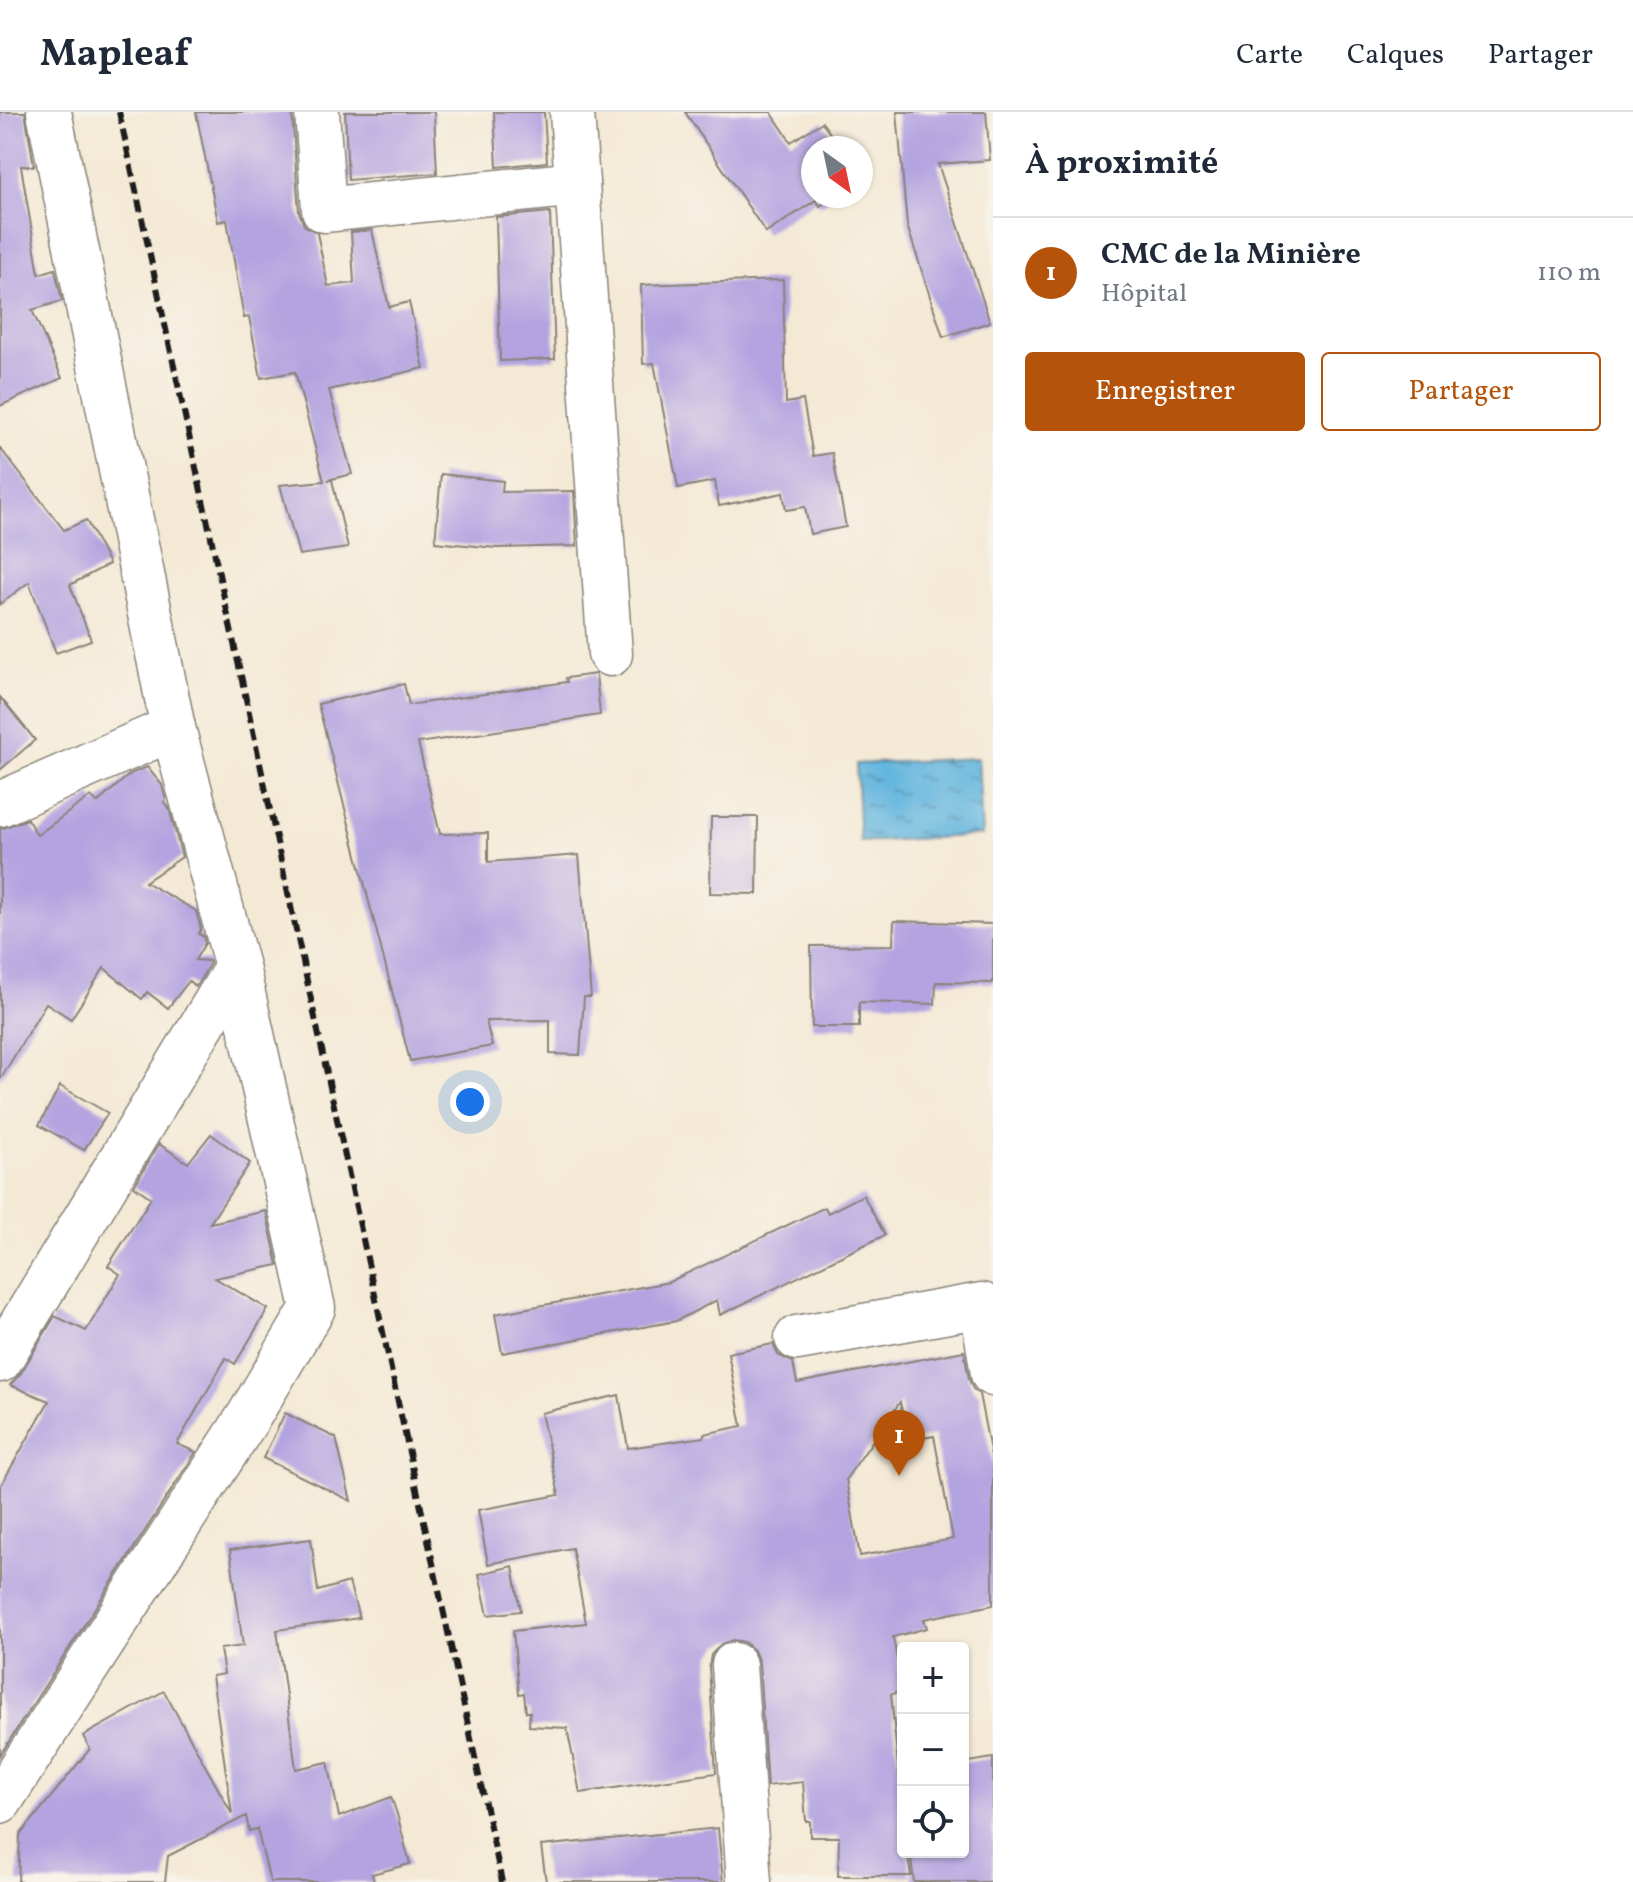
<!DOCTYPE html>
<html lang="fr">
<head>
<meta charset="utf-8">
<style>
	:root { --surface:#fff; --page:#f6f6f7; --text:#1f2937; --muted:#747a83; --line:#e0e1e3; --accent:#b45309 }
	body { margin:0; font-family:Vollkorn,serif; background:var(--page); color:var(--text) }
	.controls { position:absolute; right:24px; bottom:24px; display:grid; overflow:hidden; border-radius:8px; box-shadow:0 2px 6px #0004 }
	.controls button { width:72px; height:72px; display:grid; place-items:center; padding:0; border:0; border-bottom:2px solid var(--line); background:var(--surface); color:var(--text); font:40px sans-serif }
	.compass { position:absolute; left:801px; top:24px; width:72px; height:72px; border-radius:50%; background:var(--surface); box-shadow:0 2px 6px #0004; rotate:147deg }
	.you { position:absolute; left:470px; top:990px; width:28px; height:28px; margin:-20px; border:6px solid #fff; border-radius:50%; background:#1a73e8; box-shadow:0 0 0 12px #1a73e833 }
	.badge { display:grid; place-items:center; width:52px; height:52px; border-radius:50%; background:var(--accent); color:#fff; font-size:26px; font-weight:700 }
	.pin { position:absolute; translate:-50% -66px; filter:drop-shadow(0 2px 4px #0008) }
	.pin::after { content:''; position:absolute; top:42px; width:28px; height:24px; background:inherit; clip-path:polygon(0 0,100% 0,50% 100%) }
	.list { margin:0; padding:0; list-style:none }
	h2 { display:flex; justify-content:space-between; align-items:center; height:104px; margin:0; padding:0 32px; font-size:34px }
	h2 small { font-size:26px; font-weight:400; color:var(--muted) }
	.list li { display:grid; grid-template-columns:52px 1fr auto; gap:24px; align-items:center; box-sizing:border-box; height:112px; padding:0 32px; border-top:2px solid var(--line) }
	.list b { display:block; font-size:30px; white-space:nowrap }
	.list p { margin:0; font-size:26px; white-space:nowrap; color:var(--muted) }
	.list em { font-size:26px; font-style:normal; color:var(--muted) }
	.actions { display:flex; gap:16px; padding:24px 32px }
	.actions a { flex:1; padding:18px 0; border:2px solid var(--accent); border-radius:8px; text-align:center; font-size:28px; color:var(--accent) }
	.actions .main { background:var(--accent); color:#fff }
	.icon { flex:none; width:44px; height:44px; fill:none; stroke:currentColor; stroke-width:2; stroke-linecap:round; stroke-linejoin:round }
	.map { position:relative; flex:none; width:993px; height:1770px; overflow:hidden }
	header { display:flex; align-items:center; gap:48px; box-sizing:border-box; height:112px; padding:0 40px; background:var(--surface); border-bottom:2px solid var(--line) }
	header strong { font-size:38px }
	nav { display:flex; gap:44px; margin-inline-start:auto; font-size:28px }
	main { display:flex }
	aside { flex:1; background:var(--surface) }
	.map>svg:first-child { display:block }
</style>
</head>
<body>
<header>
<strong>Mapleaf</strong>
<nav><a>Carte</a><a>Calques</a><a>Partager</a></nav>
</header>
<main>
<div class="map">
<svg width="993" height="1770" viewBox="0 0 993 1770">
	<defs>
		<pattern id="water-ripples" width="26" height="14" patternUnits="userSpaceOnUse" patternTransform="scale(2)"><rect width="26" height="14" fill="#63b6df"/><path d="M2 4q2-2 4 0t4 0M15 11q2-2 4 0t4 0" fill="none" stroke="#5193b4"/></pattern>
	</defs>
	<rect width="100%" height="100%" fill="#f7f3e8"/>
	<filter id="ink" filterUnits="userSpaceOnUse"><feTurbulence type="fractalNoise" baseFrequency=".0125" numOctaves="2"/><feDisplacementMap in="SourceGraphic" scale="16" xChannelSelector="R" yChannelSelector="G"/><feConvolveMatrix kernelMatrix="1 2 1 2 8 2 1 2 1" color-interpolation-filters="sRGB"/></filter>
	<filter id="wash" filterUnits="userSpaceOnUse"><feTurbulence type="fractalNoise" baseFrequency=".006" numOctaves="4" result="noise"/><feDisplacementMap in="SourceGraphic" scale="32" xChannelSelector="R" yChannelSelector="G"/><feGaussianBlur stdDeviation="1.8" result="paint"/><feColorMatrix in="noise" values="0 0 0 0 0 0 0 0 0 0 0 0 0 0 0 0 0 1.4 0 .05"/><feComposite in="paint" operator="in"/></filter>
	<g filter="url(#wash)">
		<rect width="100%" height="100%" fill="#f4e9d5"/>
		<!-- water -->
		<polygon fill="url(#water-ripples)" stroke="#40697e" stroke-width="2" points="978,646 982,723 860,730 856,652"/>
		<g id="blocks">
			<!-- building -->
			<g fill="#b3a3e0" fill-rule="evenodd">
				<polygon points="0,0 25,0 34,54 21,54 39,162 55,157 62,189 32,198 62,266 0,294"/>
				<polygon points="196,0 292,0 299,100 304,113 317,121 328,174 354,171 351,120 372,118 389,195 409,190 424,256 329,278 352,362 328,368 332,368 348,436 299,443 280,373 324,369 295,260 261,266 249,205 244,206 227,108 218,110"/>
				<polygon points="345,0 434,0 437,61 348,68"/>
				<polygon points="494,0 544,0 547,50 497,55"/>
				<polygon points="685,0 771,0 791,30 822,10 840,36 813,36 813,84 835,84 820,94 816,88 766,121"/>
				<polygon points="897,0 986,0 990,48 938,52 990,210 943,225 907,113"/>
				<polygon points="550,100 555,247 500,249 496,105"/>
				<polygon points="783,168 786,291 803,288 813,344 832,341 846,415 810,422 805,395 786,398 783,381 719,394 715,369 678,376 654,251 643,252 641,173"/>
				<polygon points="0,336 64,418 86,408 109,452 70,473 91,528 56,541 29,470 0,492"/>
				<polygon points="441,362 503,369 502,380 574,379 577,434 497,436 435,430"/>
				<polygon points="596,562 600,603 418,631 440,722 488,721 488,750 579,743 591,885 584,885 580,943 550,942 550,908 486,909 492,934 410,949 318,592 404,572 409,593 567,570 566,566"/>
				<polygon points="0,585 35,628 0,658"/>
				<polygon points="147,655 162,673 166,688 164,690 169,696 182,745 145,770 196,799 201,817 198,822 203,824 205,831 195,848 209,849 210,851 196,875 189,869 168,896 147,880 142,887 104,856 71,907 46,891 0,968 0,717 27,707 37,723 91,684 97,691 130,662"/>
				<polygon points="711,705 758,705 757,782 710,781"/>
				<polygon points="894,809 993,812 993,871 936,870 935,892 859,890 859,915 812,915 811,834 893,833"/>
				<polygon points="60,974 108,1001 84,1038 39,1013"/>
				<polygon points="211,1022 250,1051 210,1111 266,1099 278,1153 215,1166 268,1197 235,1252 226,1246 177,1332 196,1340 0,1643 0,1375 49,1289 10,1273 21,1261 55,1204 86,1219 120,1162 108,1154 151,1086 134,1074 159,1032 188,1051"/>
				<polygon points="863,1083 885,1123 720,1203 717,1188 676,1209 502,1241 495,1202 669,1170 825,1095 828,1101"/>
				<path d="M773,1232L778,1243L793,1250L797,1271L964,1239L969,1267L973,1277L979,1282L993,1354V1493L924,1507L927,1516L893,1525L903,1580L891,1582L899,1664H903V1740H907L911,1764H838L839,1725H810V1709H806L803,1670L767,1674L759,1551L754,1538L744,1530L733,1528L721,1532L711,1543L709,1555L716,1661L580,1681L567,1616L529,1614L530,1600H526L524,1581L519,1582L513,1519L586,1511L572,1436L488,1452L478,1398L559,1383L541,1301L619,1283L628,1336L704,1325V1322L742,1314L728,1241ZM900,1290L908,1329L934,1324L953,1427L860,1444L846,1367Z"/>
				<polygon points="285,1301 336,1326 351,1389 263,1346"/>
				<polygon points="311,1427 318,1479 349,1470 359,1506 277,1518 296,1657 328,1650 339,1705 391,1685 397,1702 410,1752 372,1762 374,1770 270,1770 257,1717 249,1719 246,1704 168,1744 165,1770 18,1770 20,1723 90,1637 83,1624 164,1579 232,1702 212,1564 224,1562 220,1537 243,1534 230,1438"/>
				<polygon points="513,1454 521,1499 488,1503 479,1462"/>
				<polygon points="993,1646 993,1770 914,1770 910,1740 963,1740 963,1651"/>
				<polygon points="718,1716 723,1770 546,1770 541,1734"/>
			</g>
		</g>
	</g>
	<g filter="url(#ink)">
		<use href="#blocks" fill-opacity="0" stroke="#888278" stroke-width="2"/>
		<g fill="none" stroke-linecap="round" stroke-linejoin="round">
			<defs>
				<g id="minor">
					<polyline points="317,0 324,98 577,72"/>
					<polyline points="572,0 610,542"/>
					<polyline points="0,692 173,616"/>
					<polyline points="797,1226 982,1193 993,1262"/>
					<polyline points="0,1248 237,855"/>
					<polyline points="734,1553 749,1770"/>
					<polyline points="0,1689 249,1304 313,1196 237,855 173,616 49,0"/>
				</g>
			</defs>
			<!-- minor casing -->
			<use href="#minor" stroke="#888278" stroke-width="47"/>
			<!-- minor -->
			<use href="#minor" stroke="#fff" stroke-width="44"/>
			<!-- rail -->
			<polyline stroke="#1c1c1c" stroke-width="6" stroke-dasharray="12 6" stroke-linecap="butt" points="119,0 502,1770"/>
		</g>
	</g>
</svg>
<div class="controls">
<button>+</button>
<button>−</button>
<button><svg class="icon" aria-label="locate" viewBox="0 0 24 24"><circle cx="12" cy="12" r="6"/><path d="M12 2v4M12 18v4M2 12h4M18 12h4"/></svg></button>
</div>
<svg class="compass" viewBox="-18 -18 36 36"><path d="M0-13l5 13h-10z" fill="#e53935"/><path d="M0 13l5-13h-10z" fill="#747a83"/></svg>
<div class="you"></div>
<div class="pin badge" style="left:899px;top:1364px">1</div>
</div>
<aside>
<h2>À proximité<small></small></h2>
<ul class="list">
<li><span class="badge">1</span><div><b>CMC de la Minière</b><p>Hôpital</p></div><em>110 m</em></li>
</ul>
<div class="actions"><a class="main">Enregistrer</a><a>Partager</a></div>
</aside>
</main>
</body>
</html>
